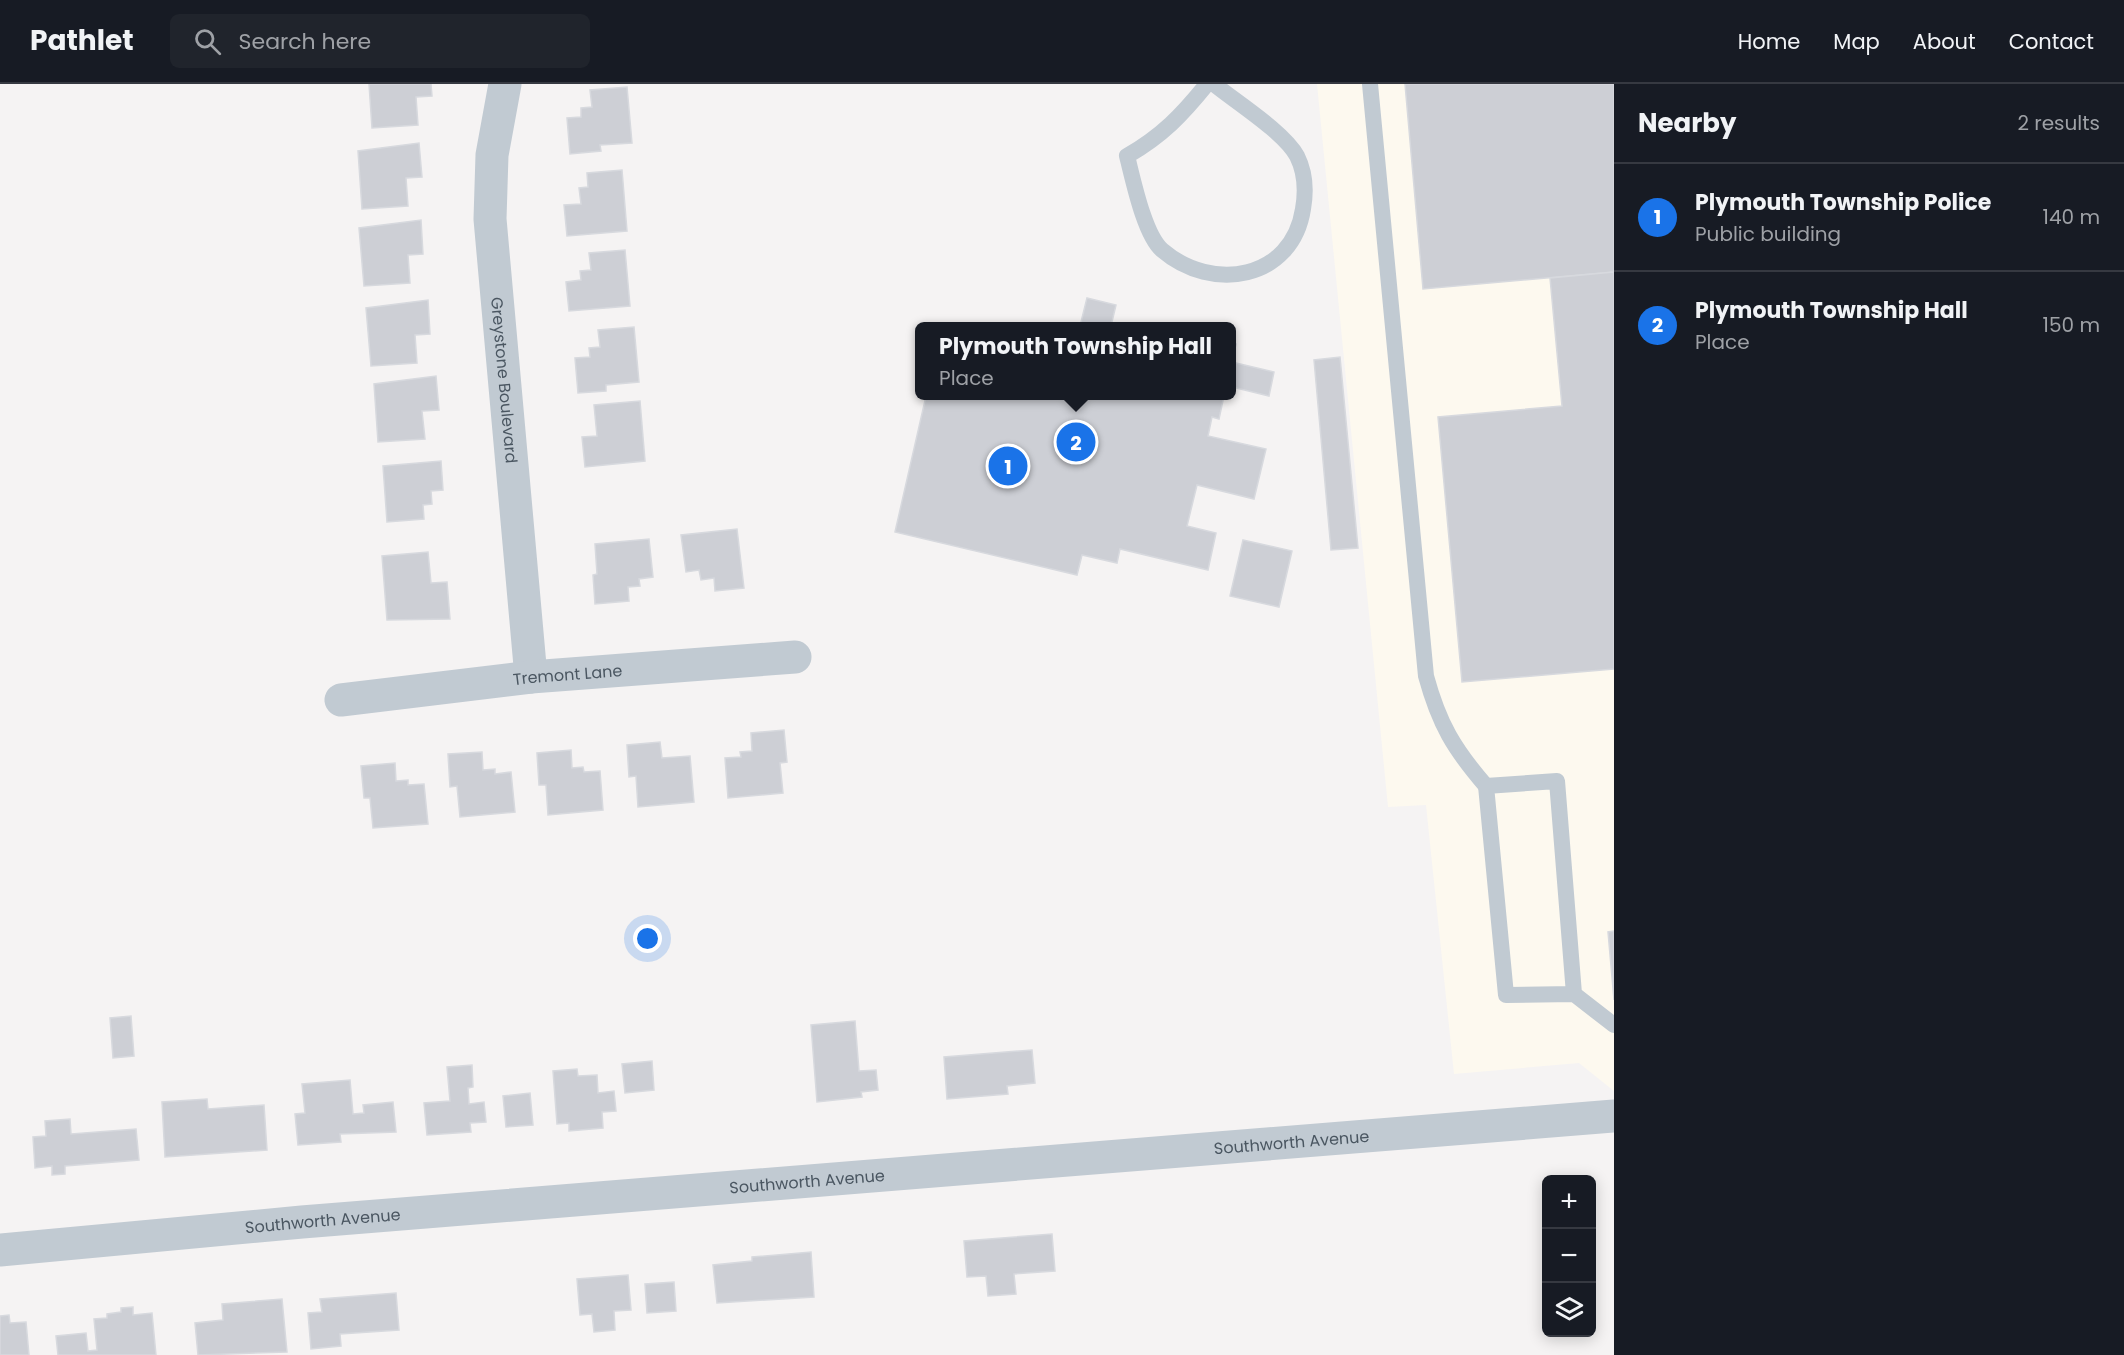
<!DOCTYPE html>
<html lang="en">
<head>
<meta charset="utf-8">
<style>
	:root { --surface:#171b24; --page:#20242c; --text:#f1f3f6; --muted:#9ea1a6; --line:#363941; --accent:#1a73e8 }
	body { margin:0; font-family:Poppins,sans-serif; background:var(--page); color:var(--text) }
	.controls { position:absolute; right:18px; bottom:18px; display:grid; overflow:hidden; border-radius:9px; box-shadow:0 3px 15px #0003 }
	.controls button { width:54px; height:54px; display:grid; place-items:center; padding:0; border:0; border-bottom:2px solid var(--line); background:var(--surface); color:var(--text); font:30px sans-serif }
	.you { position:absolute; left:648px; top:855px; width:21px; height:21px; margin:-15px; border:4px solid #fff; border-radius:50%; background:#1a73e8; box-shadow:0 0 0 9px #1a73e833 }
	.badge { display:grid; place-items:center; width:39px; height:39px; border-radius:50%; background:var(--accent); color:#fff; font-size:20px; font-weight:700 }
	.pin { position:absolute; translate:-50% -50%; border:3px solid #fff; box-shadow:0 2px 6px #0006 }
	.popup { position:absolute; left:915px; top:238px; width:321px; height:78px; box-sizing:border-box; display:grid; place-content:center; border-radius:9px; background:var(--surface); filter:drop-shadow(0 2px 4px #0005); font-size:20px; white-space:nowrap; color:var(--muted) }
	.popup b { font-size:22px; color:var(--text) }
	.popup::after { content:''; position:absolute; left:50%; top:100%; margin-left:-12px; border:12px solid transparent; border-top-color:var(--surface) }
	.list { margin:0; padding:0; list-style:none }
	h2 { display:flex; justify-content:space-between; align-items:center; height:78px; margin:0; padding:0 24px; font-size:26px }
	h2 small { font-size:20px; font-weight:400; color:var(--muted) }
	.list li { display:grid; grid-template-columns:39px 1fr auto; gap:18px; align-items:center; box-sizing:border-box; height:108px; padding:0 24px; border-top:2px solid var(--line) }
	.list b { display:block; font-size:22px; white-space:nowrap }
	.list p { margin:0; font-size:20px; white-space:nowrap; color:var(--muted) }
	.list em { font-size:20px; font-style:normal; color:var(--muted) }
	.icon { flex:none; width:33px; height:33px; fill:none; stroke:currentColor; stroke-width:2; stroke-linecap:round; stroke-linejoin:round }
	.map { position:relative; flex:none; width:1614px; height:1271px; overflow:hidden }
	header { display:flex; align-items:center; gap:36px; box-sizing:border-box; height:84px; padding:0 30px; background:var(--surface); border-bottom:2px solid var(--line) }
	header strong { font-size:28px }
	nav { display:flex; gap:33px; margin-inline-start:auto; font-size:21px }
	.search { width:420px; height:54px; background:var(--page); display:flex; align-items:center; gap:15px; box-sizing:border-box; padding:0 21px; border-radius:9px; color:var(--muted); font-size:22px }
	main { display:flex }
	aside { flex:1; background:var(--surface) }
	.map>svg:first-child { display:block }
</style>
</head>
<body>
<header>
<strong>Pathlet</strong>
<div class="search"><svg class="icon" aria-label="search" viewBox="0 0 24 24"><circle cx="10" cy="10" r="6"/><path d="M15 15l6 6"/></svg>Search here</div>
<nav><a>Home</a><a>Map</a><a>About</a><a>Contact</a></nav>
</header>
<main>
<div class="map">
<svg width="1614" height="1271" viewBox="0 0 1614 1271">
	<rect width="100%" height="100%" fill="#f5f3f3"/>
	<!-- commercial -->
	<polygon fill="#fdf9ef" points="1317,0 1614,0 1614,1007 1579,979 1454,990 1426,721 1388,723"/>
	<!-- building -->
	<g fill="#cdcfd5" stroke="#d7d9de" stroke-width="1.5">
		<polygon points="369,0 431,0 432,12 416,13 418,41 372,44"/>
		<polygon points="1405,0 1614,0 1614,188 1423,205"/>
		<polygon points="627,3 632,59 600,61 601,67 570,70 567,34 581,33 581,24 592,23 590,6"/>
		<polygon points="419,59 422,93 406,94 408,122 362,125 358,67"/>
		<polygon points="622,86 627,147 567,152 564,121 581,120 579,104 588,103 587,89"/>
		<polygon points="421,136 423,170 408,171 410,199 364,202 359,144"/>
		<polygon points="625,166 630,222 569,227 566,198 581,196 580,187 591,186 589,169"/>
		<polygon points="1614,188 1614,585 1462,598 1438,333 1562,322 1550,194"/>
		<polygon points="1087,214 1116,221 1111,242 1080,242"/>
		<polygon points="428,216 430,250 415,251 417,279 371,282 366,224"/>
		<polygon points="634,243 639,298 606,301 606,307 578,309 575,274 590,273 589,264 600,263 598,246"/>
		<polygon points="1232,259 1236,260 1232,278"/>
		<polygon points="1340,273 1358,464 1331,466 1314,276"/>
		<polygon points="1236,279 1274,288 1269,312 1232,303"/>
		<polygon points="436,292 439,326 422,327 425,355 378,358 374,300"/>
		<polygon points="926,312 1224,312 1219,335 1212,333 1208,352 1266,365 1254,415 1197,401 1187,442 1216,449 1208,486 1120,465 1117,479 1082,471 1077,491 895,448"/>
		<polygon points="640,317 645,377 585,383 582,353 597,352 594,321"/>
		<polygon points="441,377 443,406 431,407 432,420 423,421 424,435 387,438 383,382"/>
		<polygon points="737,445 744,504 715,507 714,494 701,496 699,486 686,488 681,451"/>
		<polygon points="649,455 653,493 639,495 640,502 628,503 629,517 595,520 593,491 597,490 595,460"/>
		<polygon points="1243,456 1292,467 1279,523 1230,512"/>
		<polygon points="428,468 431,499 447,498 450,535 387,536 382,472"/>
		<polygon points="784,646 787,678 780,679 783,709 728,714 725,674 741,673 740,668 752,667 751,649"/>
		<polygon points="660,658 662,674 690,672 694,718 638,723 636,692 629,693 627,661"/>
		<polygon points="571,666 572,684 583,683 584,688 600,687 603,726 548,731 546,701 539,701 537,669"/>
		<polygon points="482,668 483,686 495,685 495,690 511,688 515,728 460,733 457,702 450,703 448,670"/>
		<polygon points="395,679 396,697 408,696 408,701 424,700 428,740 373,744 370,714 364,714 361,682"/>
		<polygon points="1614,847 1614,916 1608,848"/>
		<polygon points="131,932 134,972 113,974 110,934"/>
		<polygon points="855,937 859,987 876,986 878,1006 861,1008 862,1013 817,1018 811,941"/>
		<polygon points="1032,966 1035,999 1007,1002 1008,1010 947,1015 944,973"/>
		<polygon points="652,977 654,1006 625,1009 622,980"/>
		<polygon points="472,981 473,1003 468,1004 469,1020 484,1018 486,1038 470,1039 471,1048 427,1051 424,1019 450,1017 447,983"/>
		<polygon points="577,985 578,992 597,991 598,1009 614,1007 616,1027 602,1028 603,1044 569,1047 569,1039 557,1040 553,987"/>
		<polygon points="350,996 353,1030 364,1029 363,1021 393,1018 396,1048 340,1050 341,1058 298,1061 295,1030 305,1029 302,1000"/>
		<polygon points="530,1009 533,1041 506,1043 503,1012"/>
		<polygon points="207,1015 208,1025 264,1021 267,1066 165,1073 162,1018"/>
		<polygon points="70,1035 71,1050 136,1045 139,1076 65,1082 65,1090 52,1091 52,1082 35,1084 33,1053 46,1052 45,1037"/>
		<polygon points="1052,1150 1055,1187 1014,1190 1016,1210 988,1212 986,1192 967,1193 964,1157"/>
		<polygon points="811,1168 814,1213 717,1219 713,1181 752,1177 752,1173"/>
		<polygon points="628,1191 631,1226 614,1227 615,1246 594,1248 592,1230 580,1231 577,1195"/>
		<polygon points="674,1198 676,1227 647,1229 645,1200"/>
		<polygon points="396,1209 399,1246 340,1250 341,1262 311,1265 308,1229 322,1228 320,1215"/>
		<polygon points="282,1215 287,1268 198,1271 195,1239 223,1236 222,1220"/>
		<polygon points="133,1223 133,1231 152,1229 156,1271 58,1271 56,1252 86,1249 88,1267 97,1266 94,1235 107,1234 107,1230 121,1228 121,1224"/>
		<polygon points="9,1231 10,1239 26,1238 29,1271 0,1271 0,1232"/>
	</g>
	<g fill="none" stroke-linecap="round" stroke-linejoin="round">
		<!-- service -->
		<g stroke="#c1cad2" stroke-width="16">
			<path d="M1207,0C1182,31 1162,52 1127,72C1133,95 1144,150 1162,166C1212,209 1292,196 1303,125C1306,108 1305,88 1297,72C1284,48 1236,18 1214,0"/>
			<path d="M1370,0L1426,592C1439,640 1454,665 1486,702"/>
			<polyline points="1574,910 1557,697 1486,702 1506,911 1574,910 1614,941"/>
		</g>
		<!-- minor -->
		<g stroke="#c1cad2" stroke-width="33">
			<path id="s1" d="M505,0L492,71L490,135L531,593"/>
			<path id="s2" d="M341,616L531,593L795,573"/>
			<path id="s3" d="M0,1166L302,1138L1614,1032"/>
		</g>
	</g>
	<g text-anchor="middle" stroke-width="4.5" stroke-linejoin="round" paint-order="stroke">
		<!-- street labels -->
		<g font-size="16" fill="#4a5661" stroke="#fff">
			<text dy="6" stroke="none"><textPath href="#s1" startOffset="298">Greystone Boulevard</textPath></text>
			<text dy="6" stroke="none"><textPath href="#s2" startOffset="228">Tremont Lane</textPath></text>
			<text dy="6" stroke="none"><textPath href="#s3" startOffset="1296">Southworth Avenue</textPath></text>
			<text dy="6" stroke="none"><textPath href="#s3" startOffset="810">Southworth Avenue</textPath></text>
			<text dy="6" stroke="none"><textPath href="#s3" startOffset="324">Southworth Avenue</textPath></text>
		</g>
	</g>
</svg>
<div class="controls">
<button>+</button>
<button>−</button>
<button><svg class="icon" aria-label="layers" viewBox="0 0 24 24"><path d="M12 4l9 5-9 5-9-5zM3 14l9 5 9-5"/></svg></button>
</div>
<div class="you"></div>
<div class="pin badge" style="left:1008px;top:382px">1</div>
<div class="pin badge" style="left:1076px;top:358px">2</div>
<div class="popup"><b>Plymouth Township Hall</b>Place</div>
</div>
<aside>
<h2>Nearby<small>2 results</small></h2>
<ul class="list">
<li><span class="badge">1</span><div><b>Plymouth Township Police</b><p>Public building</p></div><em>140 m</em></li>
<li><span class="badge">2</span><div><b>Plymouth Township Hall</b><p>Place</p></div><em>150 m</em></li>
</ul>
</aside>
</main>
</body>
</html>
